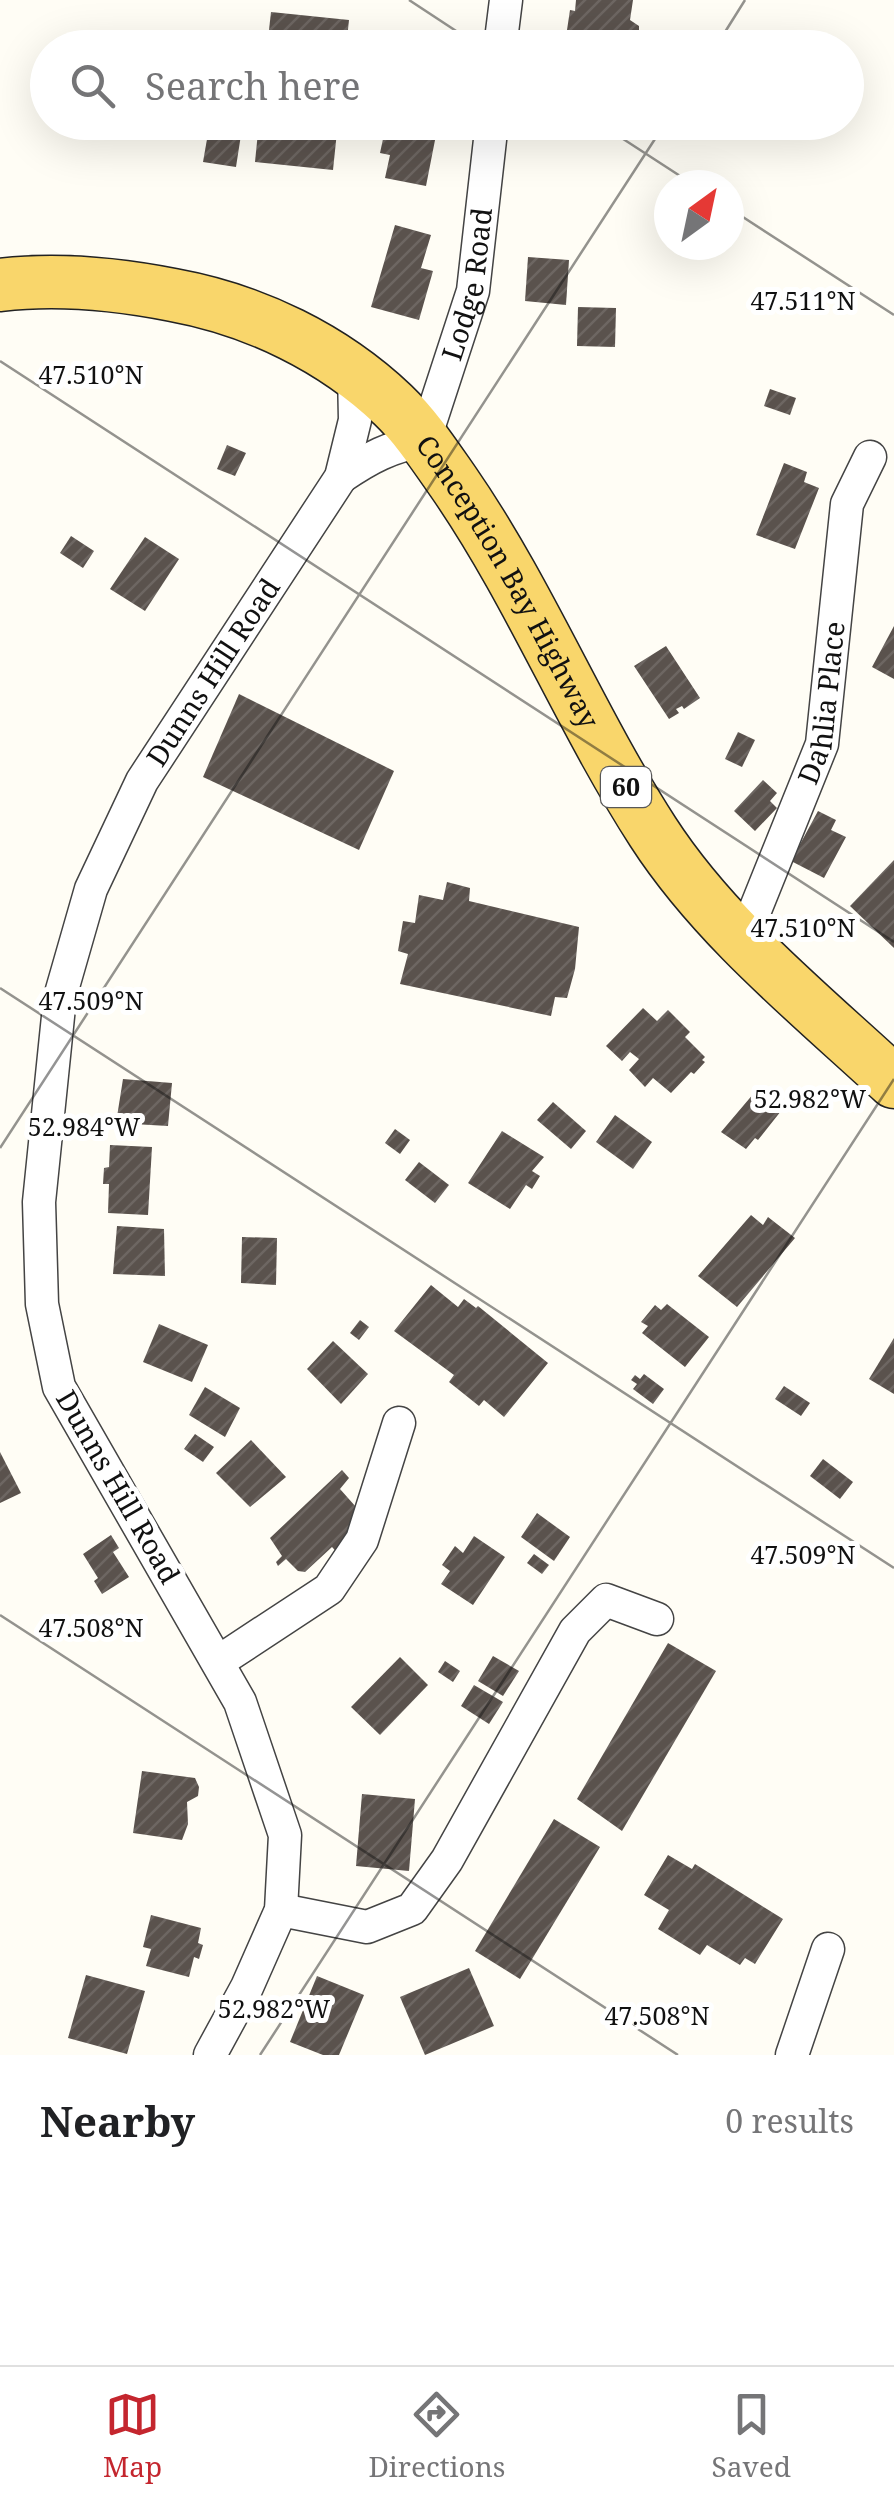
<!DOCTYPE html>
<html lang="en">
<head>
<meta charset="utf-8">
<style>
	:root { --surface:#fff; --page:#f2f2f2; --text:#202124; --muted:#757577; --line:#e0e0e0; --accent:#c4262e }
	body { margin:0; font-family:"Noto Serif",serif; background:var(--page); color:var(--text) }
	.compass { position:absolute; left:654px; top:170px; width:90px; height:90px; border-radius:50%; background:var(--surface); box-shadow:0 10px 40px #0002; rotate:33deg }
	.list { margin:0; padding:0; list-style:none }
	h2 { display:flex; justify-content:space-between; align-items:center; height:130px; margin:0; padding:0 40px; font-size:42px }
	h2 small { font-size:32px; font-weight:400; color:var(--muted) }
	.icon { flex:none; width:55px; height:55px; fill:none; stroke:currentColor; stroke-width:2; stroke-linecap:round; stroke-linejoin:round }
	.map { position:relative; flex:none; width:894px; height:2055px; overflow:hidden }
	.search { position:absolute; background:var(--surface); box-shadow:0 10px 40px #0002; left:30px; right:30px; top:30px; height:110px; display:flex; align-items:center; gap:25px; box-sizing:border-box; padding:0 35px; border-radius:55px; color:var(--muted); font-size:38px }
	.sheet { height:310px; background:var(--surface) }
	nav { display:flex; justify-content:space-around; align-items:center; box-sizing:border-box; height:140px; border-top:2px solid var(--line); background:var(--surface); font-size:28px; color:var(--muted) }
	nav a { display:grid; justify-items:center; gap:5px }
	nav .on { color:var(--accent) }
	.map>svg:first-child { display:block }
</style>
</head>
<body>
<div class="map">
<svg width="894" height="2055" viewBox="0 0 894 2055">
	<defs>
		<pattern id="building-hatch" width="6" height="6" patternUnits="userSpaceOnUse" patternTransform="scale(2.5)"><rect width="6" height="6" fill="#5a524d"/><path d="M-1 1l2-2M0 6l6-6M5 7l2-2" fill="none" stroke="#6d6662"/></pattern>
	</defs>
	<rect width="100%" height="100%" fill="#fffdf5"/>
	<!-- building -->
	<g fill="url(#building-hatch)">
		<polygon points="576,0 633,0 630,20 639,26 639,35 634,41 629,40 628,48 570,48 572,31 567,30 570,10 575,11"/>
		<polygon points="271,12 349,20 346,48 267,48"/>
		<polygon points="210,122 243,122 236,167 203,162"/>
		<polygon points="259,122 338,122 333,170 255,162"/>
		<polygon points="386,125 436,135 426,186 385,178 390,155 380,153"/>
		<polygon points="395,225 431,235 421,268 433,271 419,320 371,307"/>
		<polygon points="528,257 569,260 566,305 525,301"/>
		<polygon points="578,307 616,308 615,347 577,346"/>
		<polygon points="770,389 796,398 790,415 764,406"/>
		<polygon points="227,445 246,453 235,476 217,469"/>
		<polygon points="784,463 807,472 804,482 819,488 795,549 756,535"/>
		<polygon points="71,536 94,551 83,568 60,553"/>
		<polygon points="145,537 179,559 145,611 110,589"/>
		<polygon points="894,626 894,679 872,667"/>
		<polygon points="666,646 700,698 684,709 682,706 676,709 679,713 669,719 634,666"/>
		<polygon points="239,694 394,771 359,850 203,777"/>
		<polygon points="738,732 755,740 742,767 725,759"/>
		<polygon points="763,780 777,793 770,801 777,808 755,831 734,811"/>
		<polygon points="818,811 836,820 831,830 846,837 824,878 791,861"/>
		<polygon points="894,860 894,948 850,906"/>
		<polygon points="447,882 470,888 469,901 579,927 575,969 567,998 555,997 551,1016 400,984 408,954 398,951 403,921 415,923 419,895 443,900"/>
		<polygon points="643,1008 657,1021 668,1010 690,1032 685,1037 705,1057 702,1060 705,1062 694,1074 691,1072 671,1093 653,1078 645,1087 629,1070 639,1059 630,1052 622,1061 606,1046"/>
		<polygon points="123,1079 172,1083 168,1126 116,1123"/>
		<polygon points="760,1086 784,1103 779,1108 781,1111 758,1140 755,1138 746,1149 721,1132"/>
		<polygon points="553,1102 586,1131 571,1149 537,1120"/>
		<polygon points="615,1115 652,1142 633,1169 596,1142"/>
		<polygon points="395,1129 410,1140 400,1154 385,1143"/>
		<polygon points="502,1131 544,1157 532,1171 540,1176 532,1189 526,1185 510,1209 468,1183"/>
		<polygon points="110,1145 152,1147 148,1215 108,1213 109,1184 103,1184 104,1168 109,1167"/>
		<polygon points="419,1162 449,1185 435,1203 405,1180"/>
		<polygon points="751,1215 763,1225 768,1217 795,1238 737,1307 698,1276"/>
		<polygon points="117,1226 164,1229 165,1276 113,1274"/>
		<polygon points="242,1237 277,1238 276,1285 241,1283"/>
		<polygon points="431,1285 458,1307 464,1299 476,1308 478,1306 548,1363 504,1417 484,1400 479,1406 449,1382 454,1375 394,1331"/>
		<polygon points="667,1304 709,1337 685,1367 642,1333 648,1326 641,1322 655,1305 661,1310"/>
		<polygon points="360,1320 369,1327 359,1340 350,1333"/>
		<polygon points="159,1324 208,1345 192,1382 143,1362"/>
		<polygon points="894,1338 894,1394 869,1379"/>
		<polygon points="333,1341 368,1374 341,1404 307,1369"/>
		<polygon points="644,1374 664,1389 653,1404 633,1389 637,1384 631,1380 635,1375 640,1379"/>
		<polygon points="784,1386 810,1403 801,1416 775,1399"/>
		<polygon points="205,1387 240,1408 225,1437 189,1415"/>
		<polygon points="195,1434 214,1447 203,1462 184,1449"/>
		<polygon points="251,1440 286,1477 250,1507 216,1473"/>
		<polygon points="0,1452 21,1493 0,1503"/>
		<polygon points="823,1459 853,1482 840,1499 810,1476"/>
		<polygon points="342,1470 349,1478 340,1489 364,1516 345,1536 354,1548 343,1559 332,1547 305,1572 298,1571 286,1559 278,1566 276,1562 282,1556 270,1538"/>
		<polygon points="537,1513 570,1537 554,1561 521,1537"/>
		<polygon points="111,1535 119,1548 113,1552 129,1577 102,1594 94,1581 98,1578 83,1554"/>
		<polygon points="474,1536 505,1557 473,1605 441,1584 450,1571 442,1565 455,1546 463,1553"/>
		<polygon points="534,1554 549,1565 542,1574 527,1563"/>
		<polygon points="668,1643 716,1671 622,1831 577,1799"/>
		<polygon points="493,1656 519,1671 503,1696 478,1681"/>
		<polygon points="400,1657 428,1685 380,1735 351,1707"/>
		<polygon points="445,1661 460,1671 453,1682 438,1672"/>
		<polygon points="474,1685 503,1702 489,1724 461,1706"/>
		<polygon points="142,1771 195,1778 199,1787 198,1796 187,1802 188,1824 182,1840 133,1833"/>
		<polygon points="362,1794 415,1799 409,1871 356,1866"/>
		<polygon points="554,1819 600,1847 520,1979 475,1951"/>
		<polygon points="668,1855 692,1869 695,1864 783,1919 755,1964 745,1958 740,1965 707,1945 700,1955 658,1929 669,1910 644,1895"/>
		<polygon points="151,1915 201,1928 198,1943 203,1945 199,1959 194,1957 189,1977 146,1966 151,1949 143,1947"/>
		<polygon points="469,1968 494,2026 425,2055 400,1997"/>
		<polygon points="86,1975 145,1991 127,2054 68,2038"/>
		<polygon points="317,1976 364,1995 339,2055 323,2055 290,2042"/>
	</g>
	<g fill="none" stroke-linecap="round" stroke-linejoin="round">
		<defs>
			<g id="minor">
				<polyline points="500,48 506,0"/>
				<path id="s1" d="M341,477C369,458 391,446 424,441L473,291L492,122"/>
				<path id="s2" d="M743,940L822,744L847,504L870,457"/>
				<polyline points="218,1662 329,1589 362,1540 399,1423"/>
				<polyline points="281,1910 367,1927 412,1909 447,1860 575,1631 606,1600 657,1619"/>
				<path id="s3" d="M210,2055L247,1987L281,1910L285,1835L240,1702L59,1387L42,1304L39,1202L60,997L91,889L142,781L341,477L355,420L354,372"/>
				<polyline points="792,2055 828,1949"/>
			</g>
			<g id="primary">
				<path id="s4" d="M0,285C57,278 117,284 173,295C255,310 333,348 393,405C417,428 435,456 454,483C530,593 580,719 653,832C715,928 810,1004 894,1082"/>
			</g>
		</defs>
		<!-- minor casing -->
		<use href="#minor" stroke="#444" stroke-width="35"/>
		<!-- primary casing -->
		<use href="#primary" stroke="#222" stroke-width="55"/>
		<!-- minor -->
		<use href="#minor" stroke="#fff" stroke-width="32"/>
		<!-- primary -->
		<use href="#primary" stroke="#f9d66b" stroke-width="52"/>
	</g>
	<!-- ticks -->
	<path fill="none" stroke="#111" stroke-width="2.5" stroke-opacity="0.45" d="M409,0L482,48M715,48L745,0M597,122L694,185M729,208L894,315M0,361L894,942M0,988L894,1568M0,1148L666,122M0,1615L678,2055M260,2055L894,1079"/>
	<g text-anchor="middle" stroke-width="10" stroke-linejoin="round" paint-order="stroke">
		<!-- shield labels -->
		<rect fill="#fff" stroke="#585858" stroke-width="2.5" x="601" y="767" width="50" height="40" rx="8"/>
		<g font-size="25" font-weight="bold" fill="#111">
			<text x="626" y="796">60</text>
		</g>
		<!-- street labels -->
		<g font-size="28" fill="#111" stroke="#fff">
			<text dy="10" stroke="none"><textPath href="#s1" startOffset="255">Lodge Road</textPath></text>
			<text dy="10" stroke="none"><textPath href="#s4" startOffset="635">Conception Bay Highway</textPath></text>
			<text dy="10" stroke="none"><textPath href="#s3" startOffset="1495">Dunns Hill Road</textPath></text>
			<text dy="10" stroke="none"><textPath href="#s2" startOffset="252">Dahlia Place</textPath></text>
			<text transform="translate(118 1487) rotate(60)" y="10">Dunns Hill Road</text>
		</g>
	</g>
	<g font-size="25" text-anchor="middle" fill="#111" stroke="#fff" stroke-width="10" stroke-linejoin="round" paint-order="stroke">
		<text x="803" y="310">47.511°N</text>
		<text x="91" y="384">47.510°N</text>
		<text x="803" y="937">47.510°N</text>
		<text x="91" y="1010">47.509°N</text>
		<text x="810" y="1108">52.982°W</text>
		<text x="84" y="1136">52.984°W</text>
		<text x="803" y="1564">47.509°N</text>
		<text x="91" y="1637">47.508°N</text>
		<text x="274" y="2018">52.982°W</text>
		<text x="657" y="2025">47.508°N</text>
	</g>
</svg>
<svg class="compass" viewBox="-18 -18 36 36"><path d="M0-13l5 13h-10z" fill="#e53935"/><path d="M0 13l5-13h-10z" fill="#757577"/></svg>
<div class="search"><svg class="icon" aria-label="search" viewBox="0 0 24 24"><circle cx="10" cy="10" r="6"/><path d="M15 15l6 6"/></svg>Search here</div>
</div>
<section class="sheet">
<h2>Nearby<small>0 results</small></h2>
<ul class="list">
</ul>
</section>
<nav>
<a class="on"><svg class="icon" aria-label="map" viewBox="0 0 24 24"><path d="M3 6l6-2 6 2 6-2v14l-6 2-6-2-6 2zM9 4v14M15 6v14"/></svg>Map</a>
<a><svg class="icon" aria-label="directions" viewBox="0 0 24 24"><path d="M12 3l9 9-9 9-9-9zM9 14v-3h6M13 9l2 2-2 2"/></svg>Directions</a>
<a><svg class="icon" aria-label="saved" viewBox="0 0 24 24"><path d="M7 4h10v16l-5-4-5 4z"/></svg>Saved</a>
</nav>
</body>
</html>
